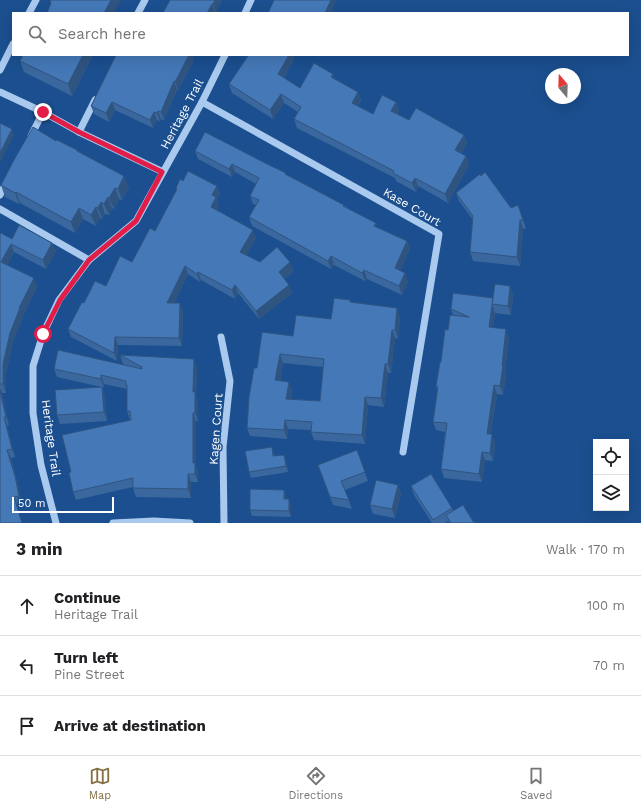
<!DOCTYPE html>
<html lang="en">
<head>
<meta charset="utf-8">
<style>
	:root { --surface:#fff; --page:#f6f6f6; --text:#202124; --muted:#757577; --line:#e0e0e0; --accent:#847042 }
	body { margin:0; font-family:"Work Sans",sans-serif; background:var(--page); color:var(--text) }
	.controls { position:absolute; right:12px; bottom:12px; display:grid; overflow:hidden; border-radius:0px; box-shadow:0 4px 16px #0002 }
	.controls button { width:36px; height:36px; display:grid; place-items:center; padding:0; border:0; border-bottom:1px solid var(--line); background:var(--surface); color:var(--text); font:20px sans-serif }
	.compass { position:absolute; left:545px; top:68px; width:36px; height:36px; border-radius:50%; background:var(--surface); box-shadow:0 4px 16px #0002; rotate:341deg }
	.scale { position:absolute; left:12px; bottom:10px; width:102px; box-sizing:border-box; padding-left:4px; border:2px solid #fff; border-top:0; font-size:11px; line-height:14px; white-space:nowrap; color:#fff; -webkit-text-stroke:3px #1b4f8f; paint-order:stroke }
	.stop { position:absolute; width:12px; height:12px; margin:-9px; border:3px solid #e11d48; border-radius:50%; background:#fff }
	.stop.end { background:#e11d48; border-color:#fff; box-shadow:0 1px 4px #0008 }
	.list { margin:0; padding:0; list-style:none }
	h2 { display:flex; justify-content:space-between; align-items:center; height:52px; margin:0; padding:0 16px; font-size:17px }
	h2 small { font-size:13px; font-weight:400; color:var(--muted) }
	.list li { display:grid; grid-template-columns:26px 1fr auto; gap:12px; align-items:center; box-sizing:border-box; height:60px; padding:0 16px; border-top:1px solid var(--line) }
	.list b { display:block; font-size:15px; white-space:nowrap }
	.list p { margin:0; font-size:13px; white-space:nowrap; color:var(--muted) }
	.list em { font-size:13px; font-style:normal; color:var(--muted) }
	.icon { flex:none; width:22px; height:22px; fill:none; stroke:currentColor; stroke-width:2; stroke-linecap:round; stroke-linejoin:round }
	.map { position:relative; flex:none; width:641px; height:523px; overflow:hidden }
	.search { position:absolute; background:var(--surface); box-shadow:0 4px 16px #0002; left:12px; right:12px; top:12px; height:44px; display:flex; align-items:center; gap:10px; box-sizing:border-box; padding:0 14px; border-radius:0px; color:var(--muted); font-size:15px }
	.sheet { height:232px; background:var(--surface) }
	nav { display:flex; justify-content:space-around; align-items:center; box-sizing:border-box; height:56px; border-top:1px solid var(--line); background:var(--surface); font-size:11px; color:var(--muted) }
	nav a { display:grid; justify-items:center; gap:2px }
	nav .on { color:var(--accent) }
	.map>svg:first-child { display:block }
</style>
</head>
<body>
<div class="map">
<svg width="641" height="523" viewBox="0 0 641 523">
	<rect width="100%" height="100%" fill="#1b4f8f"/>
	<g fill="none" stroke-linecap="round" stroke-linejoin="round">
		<!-- minor -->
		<g stroke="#a9c9ee" stroke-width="7">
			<polyline points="29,13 36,0"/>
			<polyline points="138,13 145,0"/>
			<polyline points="245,13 251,0"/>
			<polyline points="0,70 13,44"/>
			<polyline points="0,92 43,112 79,132 163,172"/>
			<polyline points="202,102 439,234 403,452"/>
			<polyline points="79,132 95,100"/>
			<polyline points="31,136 43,112"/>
			<polyline points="0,195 6,183"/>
			<polyline points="0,209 89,260"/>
			<polyline points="221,337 230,381 223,447 224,523"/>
			<polyline points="56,523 41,465 33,413 33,366 43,334 59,300 89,260 136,221 202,102 225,55"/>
			<polyline points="113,523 154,521 190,523"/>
		</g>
	</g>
	<!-- wall -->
	<g fill="#3a679d" fill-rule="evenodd">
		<polygon points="222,0 216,13 215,12 214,13 163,13"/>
		<polygon points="93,55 72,96 24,72 20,61"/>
		<polygon points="116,55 194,55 192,60 193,62 178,90 177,90 164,120 161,119 160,121 157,120 153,128 115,110 109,122 94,114 91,106"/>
		<polygon points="246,55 293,55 294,59 284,78 300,88 333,74 335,79 358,92 361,100 358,106 373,114 396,102 399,110 397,114 409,120 464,135 467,143 461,154 466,156 469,165 448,203 418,186 416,192 396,181 395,178 297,128 294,119 298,112 284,103 273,119 232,93 229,84 247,58"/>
		<polygon points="56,141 77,151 129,187 122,200 119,199 114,209 112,208 109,215 105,214 102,219 100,218 96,226 83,219 75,233 20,203 19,204 5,197 1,185"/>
		<polygon points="195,151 286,173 286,175 344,205 345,206 378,228 407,241 410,249 400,271 405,273 408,282 402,295 367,279 365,281 334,265 331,269 252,226 249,217 256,205 253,204 250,196 256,184 235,172 232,177 198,159"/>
		<polygon points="183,181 217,186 220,194 217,199 219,205 217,210 256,238 246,255 260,262 294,271 284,279 289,285 292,293 259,319 238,293 235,299 201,280 200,282 188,274 174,303 183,311 182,346 118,345 117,361 71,337 68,329 84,303 106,286 132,262 155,231 177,190 176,188"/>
		<polygon points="456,193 511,208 521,214 526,228 523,229 520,266 473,261 470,252 473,220 459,201"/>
		<polygon points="0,234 12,239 52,243 56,251 46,269 14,252 7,265 37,287 23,316 23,317 13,341 6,373 6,393 2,393 9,425 7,426 15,457 11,458 18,485 22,504 17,505 0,523"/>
		<polygon points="510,286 513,295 511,315 495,313 493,327 509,338 505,370 506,374 503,395 497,394 491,434 495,443 493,461 485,460 482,482 444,478 441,469 445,432 436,430 433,422 437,390 436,386 448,330 453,315 451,309 493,298"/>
		<path d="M350,300L351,302L400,317L398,339L395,338L391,373H388L384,407L368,405L365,444L314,440L311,432V430L288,429L287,439L250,436L247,428L257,368L293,336L331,319ZM283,363L323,367L320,401L291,399L292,391L280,381Z"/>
		<polygon points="120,355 197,367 196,396 198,401 198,421 196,421 196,466 198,472 198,482 191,482 191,498 136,497 133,488 133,487 76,500 73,492 71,472 131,420 130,420 127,411 127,389 104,384 104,388 102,387 105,396 107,421 60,424 57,415 101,387 57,377 54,369 126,366 123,364"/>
		<polygon points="357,450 368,481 345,490 352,509 333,505 318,465"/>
		<polygon points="274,453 274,456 284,455 286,461 288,472 251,478 249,472"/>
		<polygon points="398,485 401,494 395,518 373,514 370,505"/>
		<polygon points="411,486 452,508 453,511 463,505 475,523 449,523 448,521 445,523 432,523 414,495"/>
		<polygon points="284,490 286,496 286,499 291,505 291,517 252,516 250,510"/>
	</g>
	<!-- shaded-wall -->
	<g fill="#305480">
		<polygon points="111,0 121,0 114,13 104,13"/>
		<polygon points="215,0 222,0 216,13 213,4"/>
		<polygon points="331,0 336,0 336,1 331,13 325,13"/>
		<polygon points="212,4 215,12 214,13 207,13"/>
		<polygon points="83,55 93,55 72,96 68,84"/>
		<polygon points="189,55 194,55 192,60 193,62 178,90 175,82"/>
		<polygon points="289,55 293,55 294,59 281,83 278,74"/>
		<polygon points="333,74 336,82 331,77"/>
		<polygon points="174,81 177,90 164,120 161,112"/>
		<polygon points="358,92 361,100 355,112 352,103"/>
		<polygon points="281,94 284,103 273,119 270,110"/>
		<polygon points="112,102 115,110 109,122 106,113"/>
		<polygon points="396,102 399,110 394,120 391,111"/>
		<polygon points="158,111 161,119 160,121 157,113"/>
		<polygon points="154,112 157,120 153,128 150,120"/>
		<polygon points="12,129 14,135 0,163 0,153"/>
		<polygon points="464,135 467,143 458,159 455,150"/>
		<polygon points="466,156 469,165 448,203 445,194"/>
		<polygon points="232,164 235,172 232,177 229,169"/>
		<polygon points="124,176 129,187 122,200 118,189"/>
		<polygon points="415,178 418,186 416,192 412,183"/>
		<polygon points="217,186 220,194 217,199 219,205 214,216 211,207 212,195"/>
		<polygon points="115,188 119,199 114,209 109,198"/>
		<polygon points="16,192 20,203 19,204 15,193"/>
		<polygon points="108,197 112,208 109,215 104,204"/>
		<polygon points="101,202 105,214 102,219 98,208"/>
		<polygon points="96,207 100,218 96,226 91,215"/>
		<polygon points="79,208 83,219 75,233 71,222"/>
		<polygon points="520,220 523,229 520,266 517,257"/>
		<polygon points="253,230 256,238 244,260 240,252"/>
		<polygon points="407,241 410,249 398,277 395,268"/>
		<polygon points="52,243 56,251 46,269 43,260"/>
		<polygon points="11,244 14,252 5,271 1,262"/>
		<polygon points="331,256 334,265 331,269 328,261"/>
		<polygon points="290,262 294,271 282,280 279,272"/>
		<polygon points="185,266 188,274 170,311 167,303"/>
		<polygon points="364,270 367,279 365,281 362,273"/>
		<polygon points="198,272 201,280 200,282 197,274"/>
		<polygon points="405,273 408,282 402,295 399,286"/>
		<polygon points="34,278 37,287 23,316 23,317 13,341 6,373 6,393 3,384 3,364 10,333 19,308"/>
		<polygon points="235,285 238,293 235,299 232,290"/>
		<polygon points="289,285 292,293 259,319 256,311"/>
		<polygon points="510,286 513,295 511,315 508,306"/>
		<polygon points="180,303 183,311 182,346 179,338"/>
		<polygon points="492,304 495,313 492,336 489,327"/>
		<polygon points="397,308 400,317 398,339 395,330"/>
		<polygon points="506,329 509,338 505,370 506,374 503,395 500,386 502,365"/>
		<polygon points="392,330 395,338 391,373 388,364"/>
		<polygon points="115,337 118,345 117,361 114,353"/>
		<polygon points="280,354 283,363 279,389 275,380"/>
		<polygon points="194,359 197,367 196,396 198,401 198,421 195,413 193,392"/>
		<polygon points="385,364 388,373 384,407 381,398"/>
		<polygon points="101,375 104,384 104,388 101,379"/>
		<polygon points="289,382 292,391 289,407 286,399"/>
		<polygon points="494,385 497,394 490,442 487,434"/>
		<polygon points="102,387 105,396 107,421 104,412"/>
		<polygon points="0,388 2,393 9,425 6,417 0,391"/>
		<polygon points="365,397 368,405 365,444 362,435"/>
		<polygon points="193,413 196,421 196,466 198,472 198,482 195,474 193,463"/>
		<polygon points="4,417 7,426 15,457 12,449"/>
		<polygon points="285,420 288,429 287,439 284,430"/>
		<polygon points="492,434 495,443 493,461 490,453"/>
		<polygon points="7,450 11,458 18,485 22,504 19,496"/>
		<polygon points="482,452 485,460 482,482 479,474"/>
		<polygon points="284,455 286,461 288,472 286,466"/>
		<polygon points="188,474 191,482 191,498 188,489"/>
		<polygon points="398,485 401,494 395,518 392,509"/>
		<polygon points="284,490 286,496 286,505 284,499"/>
		<polygon points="289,499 291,505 291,517 289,511"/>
	</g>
	<!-- building -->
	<g fill="#4478b7" stroke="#305480" fill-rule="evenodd">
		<polygon points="51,0 111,0 104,13 47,13 51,3 50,2"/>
		<polygon points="170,0 215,0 213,4 212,4 207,13 163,13"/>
		<polygon points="274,0 331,0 325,13 268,13"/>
		<polygon points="23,55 83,55 68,84 20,61"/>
		<polygon points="116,55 189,55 175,82 174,81 161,112 158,111 157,113 154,112 150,120 112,102 106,113 91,106"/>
		<polygon points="246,55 289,55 278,74 300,88 314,63 333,74 331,77 358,92 352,103 373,114 382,95 396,102 391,111 409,120 416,108 464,135 455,150 466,156 445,194 415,178 412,183 393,173 394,171 294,119 301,107 281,94 270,110 229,84 248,56"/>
		<polygon points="0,123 12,129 0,153"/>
		<polygon points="33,127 56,141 57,140 77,150 77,151 124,176 118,189 115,188 109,198 108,197 104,204 101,202 98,208 96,207 91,215 79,208 71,222 16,192 15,193 1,185 15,158"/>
		<polygon points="205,132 267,164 286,173 285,174 344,205 343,206 376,223 374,226 407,241 395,268 405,273 399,286 364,270 362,273 331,256 328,261 249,217 259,200 250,196 259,178 232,164 229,169 195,151"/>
		<polygon points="188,171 217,186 212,195 216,197 211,207 253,230 240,252 260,262 277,247 290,262 279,272 289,285 256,311 235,285 232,290 198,272 197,274 185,266 167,303 180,303 179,338 115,337 114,353 68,329 82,302 84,303 95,281 106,286 120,256 132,262 150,228 155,231 177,189 176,188 180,179 183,181"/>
		<polygon points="485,172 511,208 518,205 523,220 520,220 517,257 470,252 473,216 456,193 480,174 481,176"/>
		<polygon points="19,225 52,243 43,260 11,244 1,262 34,278 19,308 20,308 10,333 3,364 3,384 0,384 0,234 1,233 12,239"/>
		<polygon points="495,284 510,286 508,306 492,304"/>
		<polygon points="453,293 493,298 489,327 506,329 502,365 503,365 500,386 494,385 487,434 492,434 490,453 482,452 479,474 441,469 447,423 433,422 438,387 436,386 440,362 441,362 445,329 448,330 450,315 469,317 451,309"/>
		<path d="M334,298L350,300V302L397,308L395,330H392L388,364H385L381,398L365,397L362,435L311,432L312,422L285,420L284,430L247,428L249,397L254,368H257L262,332L293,336L296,315L331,319ZM280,354L324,359L320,401L286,399L289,382L275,380Z"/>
		<polygon points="58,350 142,369 142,367 120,355 194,359 193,392 195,392 195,413 193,413 193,463 195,463 195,474 188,474 188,489 133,488 133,478 73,492 69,473 71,472 62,435 131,420 130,411 127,411 127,385 126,385 126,381 101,375 101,379 54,369"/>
		<polygon points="102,387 104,412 57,415 55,390"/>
		<polygon points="0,391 6,417 4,417 12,449 7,450 15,476 19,496 14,497 22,523 0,523"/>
		<polygon points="272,447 273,456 284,455 286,466 249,472 245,451"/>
		<polygon points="357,450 365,472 341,481 349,500 330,497 318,465"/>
		<polygon points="431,474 452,508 433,520 411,486"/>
		<polygon points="376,480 398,485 392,509 370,505"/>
		<polygon points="250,489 284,490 284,499 289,499 289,511 250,510"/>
		<polygon points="463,505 474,523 451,523 446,515"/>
	</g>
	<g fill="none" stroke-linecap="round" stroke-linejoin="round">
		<!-- route -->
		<polyline stroke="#e11d48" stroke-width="5" points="43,334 60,300 89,260 136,221 162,172 79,132 43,112"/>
	</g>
	<g text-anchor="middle" stroke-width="3" stroke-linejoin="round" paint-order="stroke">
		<!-- street labels -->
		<g font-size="12" fill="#fff" stroke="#1b4f8f">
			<text transform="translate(182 114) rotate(-62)" y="4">Heritage Trail</text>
			<text transform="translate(412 207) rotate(30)" y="4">Kase Court</text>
			<text transform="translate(216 429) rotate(-86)" y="4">Kagen Court</text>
			<text transform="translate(51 438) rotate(82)" y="4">Heritage Trail</text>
		</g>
	</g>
</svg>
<div class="controls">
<button><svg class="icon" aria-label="locate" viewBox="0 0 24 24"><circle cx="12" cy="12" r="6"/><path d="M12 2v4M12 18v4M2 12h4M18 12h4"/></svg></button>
<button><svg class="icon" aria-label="layers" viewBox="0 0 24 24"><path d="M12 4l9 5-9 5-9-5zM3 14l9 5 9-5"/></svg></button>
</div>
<svg class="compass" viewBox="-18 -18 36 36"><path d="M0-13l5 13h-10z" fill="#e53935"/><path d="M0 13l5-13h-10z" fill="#757577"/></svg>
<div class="scale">50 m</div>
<div class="stop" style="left:43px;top:334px"></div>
<div class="stop end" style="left:43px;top:112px"></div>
<div class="search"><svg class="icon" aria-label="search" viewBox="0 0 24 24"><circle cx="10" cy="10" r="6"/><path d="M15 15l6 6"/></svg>Search here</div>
</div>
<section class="sheet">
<h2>3 min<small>Walk · 170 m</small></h2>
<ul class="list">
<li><svg class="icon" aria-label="ahead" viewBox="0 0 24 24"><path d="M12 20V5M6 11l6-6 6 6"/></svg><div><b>Continue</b><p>Heritage Trail</p></div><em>100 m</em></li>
<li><svg class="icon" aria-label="left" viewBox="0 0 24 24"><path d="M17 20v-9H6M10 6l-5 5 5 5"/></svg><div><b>Turn left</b><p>Pine Street</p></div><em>70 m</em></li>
<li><svg class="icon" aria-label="arrive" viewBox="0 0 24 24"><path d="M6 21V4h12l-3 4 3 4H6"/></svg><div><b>Arrive at destination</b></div></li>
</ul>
</section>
<nav>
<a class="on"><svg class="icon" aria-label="map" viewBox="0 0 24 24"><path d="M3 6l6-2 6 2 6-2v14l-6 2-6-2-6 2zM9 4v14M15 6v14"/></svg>Map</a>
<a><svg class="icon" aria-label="directions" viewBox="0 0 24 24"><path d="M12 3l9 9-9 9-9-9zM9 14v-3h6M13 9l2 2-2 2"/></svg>Directions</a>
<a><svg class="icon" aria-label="saved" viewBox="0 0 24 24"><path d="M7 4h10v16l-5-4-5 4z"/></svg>Saved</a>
</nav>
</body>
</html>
